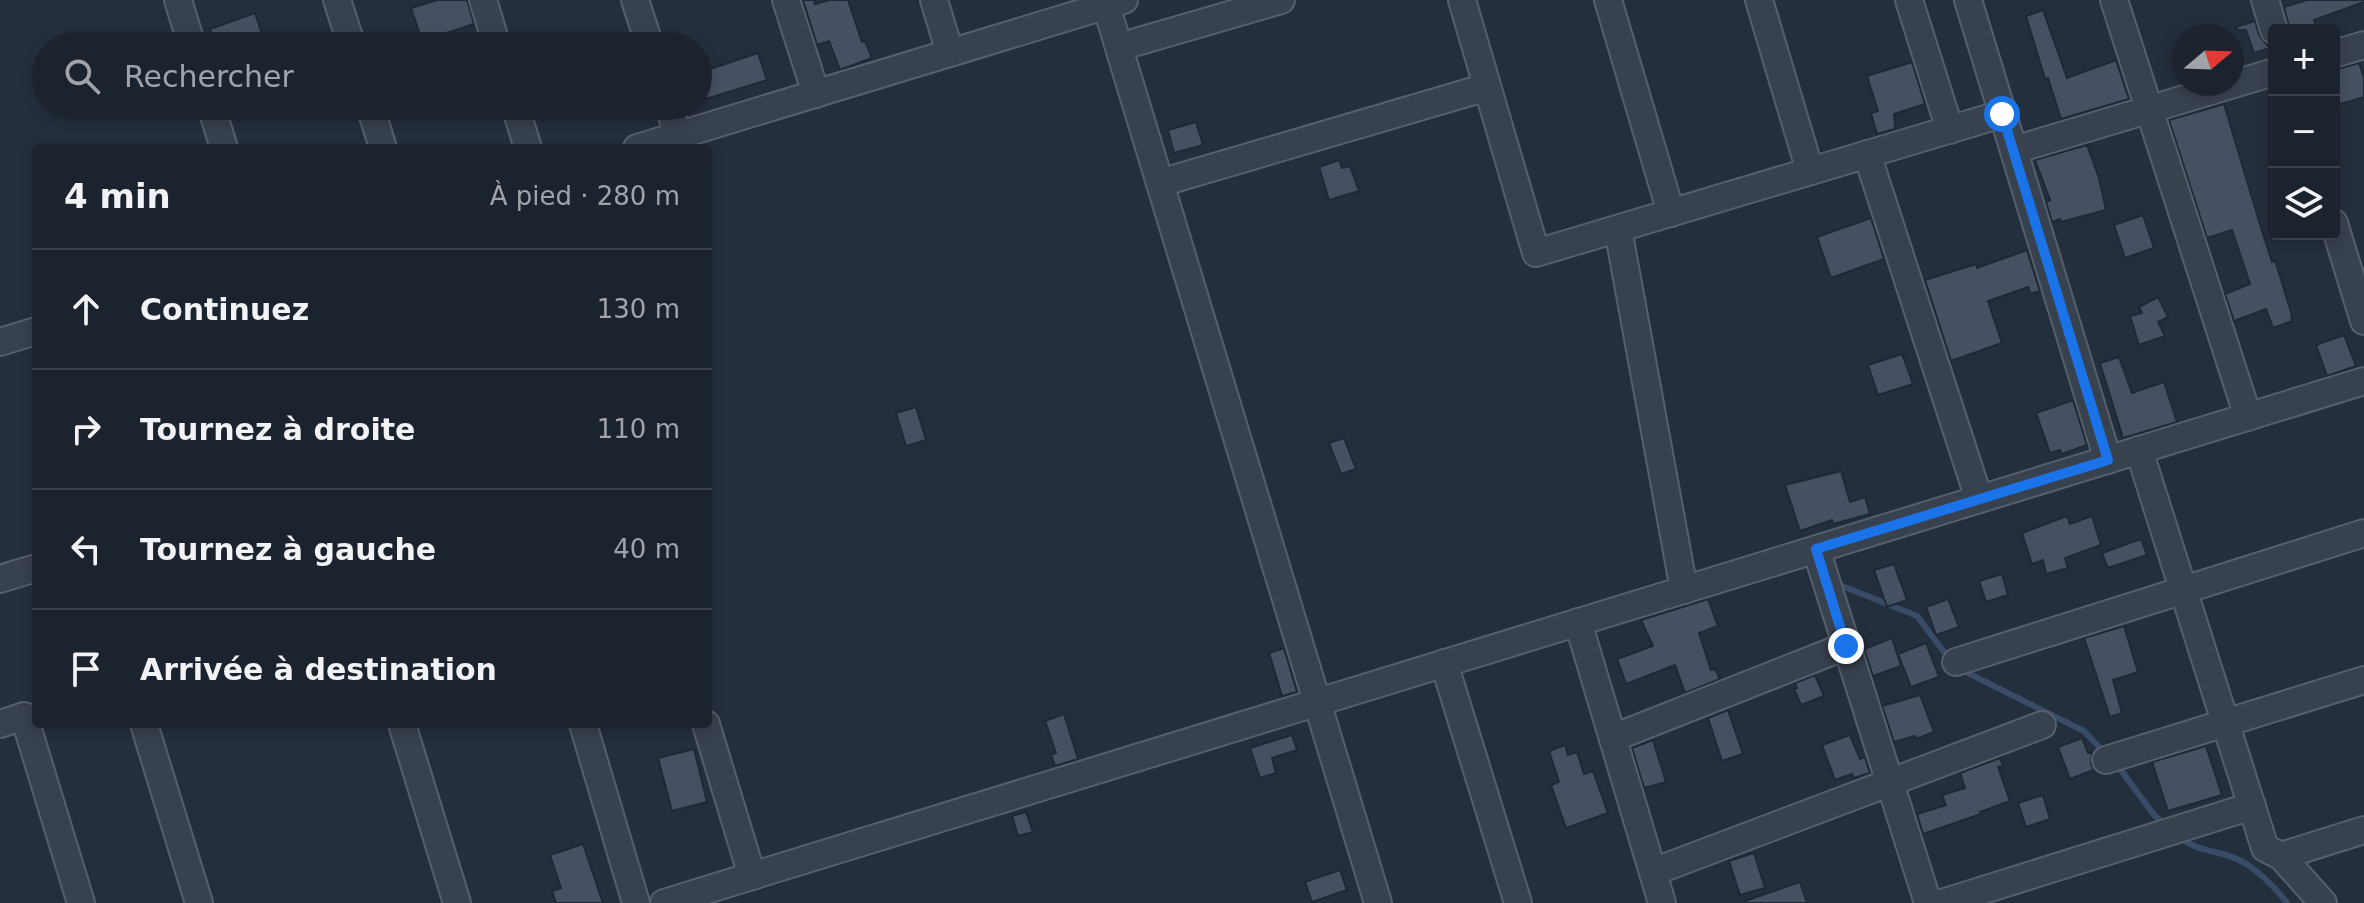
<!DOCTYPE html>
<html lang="fr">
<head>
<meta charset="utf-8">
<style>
	:root { --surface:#1b232e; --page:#242b36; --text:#f1f3f6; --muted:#a0a4aa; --line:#39404a }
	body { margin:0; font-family:"DejaVu Sans",sans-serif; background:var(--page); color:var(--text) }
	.controls { position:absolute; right:24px; top:24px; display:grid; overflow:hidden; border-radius:8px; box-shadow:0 4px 12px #0003 }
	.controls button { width:72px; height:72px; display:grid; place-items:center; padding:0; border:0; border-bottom:2px solid var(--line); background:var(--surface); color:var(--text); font:40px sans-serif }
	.compass { position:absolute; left:2172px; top:24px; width:72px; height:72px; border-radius:50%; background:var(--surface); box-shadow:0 4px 12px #0003; rotate:71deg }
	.stop { position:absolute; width:24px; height:24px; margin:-18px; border:6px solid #1a73e8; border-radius:50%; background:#fff }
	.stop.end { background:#1a73e8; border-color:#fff; box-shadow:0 2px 8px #0008 }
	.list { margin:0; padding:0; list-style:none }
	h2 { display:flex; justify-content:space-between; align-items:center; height:104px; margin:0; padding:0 32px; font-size:34px }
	h2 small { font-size:26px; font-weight:400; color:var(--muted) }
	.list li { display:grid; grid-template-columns:52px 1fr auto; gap:24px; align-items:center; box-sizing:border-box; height:120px; padding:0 32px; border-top:2px solid var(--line) }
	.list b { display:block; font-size:30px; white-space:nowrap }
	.list em { font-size:26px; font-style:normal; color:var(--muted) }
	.icon { flex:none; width:44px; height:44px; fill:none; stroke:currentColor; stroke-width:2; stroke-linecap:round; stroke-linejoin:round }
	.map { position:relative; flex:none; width:2364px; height:903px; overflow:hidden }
	.search { position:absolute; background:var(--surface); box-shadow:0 4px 12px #0003; left:32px; top:32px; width:680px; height:88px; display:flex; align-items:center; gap:20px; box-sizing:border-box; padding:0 28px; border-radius:44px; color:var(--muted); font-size:30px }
	.panel { position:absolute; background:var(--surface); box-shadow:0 4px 12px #0003; left:32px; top:144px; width:680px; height:584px; border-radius:8px }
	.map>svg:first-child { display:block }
</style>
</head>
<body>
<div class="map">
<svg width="2364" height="903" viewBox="0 0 2364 903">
	<rect width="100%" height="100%" fill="#242f3e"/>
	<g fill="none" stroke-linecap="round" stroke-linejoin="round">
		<!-- stream -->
		<g stroke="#394c67" stroke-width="6">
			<polyline points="1842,586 1917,616 1950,660"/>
			<polyline points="1962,670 2084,731 2106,754"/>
			<polyline points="2117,765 2155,816 2165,824"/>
			<path d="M2179,837C2197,852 2219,850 2239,860C2256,868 2276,888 2287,903"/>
		</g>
	</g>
	<!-- building -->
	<g fill="#455162" stroke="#1f2835" stroke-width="2">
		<polygon points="437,0 467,0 474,24 422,41 411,8"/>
		<polygon points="803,0 814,0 815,4 829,0 848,0 862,42 865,41 872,58 840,70 829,41 817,45"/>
		<polygon points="2307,0 2364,0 2364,2 2314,20 2318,30 2290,30 2284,7"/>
		<polygon points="2043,10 2067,78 2116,60 2129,99 2061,119 2048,78 2045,79 2026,16"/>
		<polygon points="255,13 266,46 216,46 210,29"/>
		<polygon points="2255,21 2259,35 2270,48 2254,53 2246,30 2237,30 2236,27"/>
		<polygon points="758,53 767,80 706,99 698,73"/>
		<polygon points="1912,62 1925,104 1894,114 1895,129 1877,134 1871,113 1878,111 1867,76"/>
		<polygon points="2359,63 2364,78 2364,97 2334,106 2334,70"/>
		<polygon points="2224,104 2259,221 2272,262 2275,260 2291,312 2292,321 2273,328 2266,309 2234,321 2225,294 2250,284 2232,230 2207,238 2169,120"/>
		<polygon points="1196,122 1203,145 1174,153 1168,130"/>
		<polygon points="2087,145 2099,178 2106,210 2061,222 2060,219 2052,222 2046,202 2050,200 2035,160"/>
		<polygon points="1339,160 1342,168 1350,166 1359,191 1329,200 1319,167"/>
		<polygon points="2143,215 2154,248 2125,258 2114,225"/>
		<polygon points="1871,218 1884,259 1831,278 1817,237"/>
		<polygon points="2027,250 2040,291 2031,294 2028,287 1988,301 2002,343 1951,361 1925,280 1976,264 1977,268"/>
		<polygon points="2158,297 2168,317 2158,322 2165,336 2139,345 2130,316 2142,313 2139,307"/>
		<polygon points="2344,335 2356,366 2327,376 2316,345"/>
		<polygon points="1902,354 1913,384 1878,395 1868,365"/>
		<polygon points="2119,357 2132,393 2164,382 2177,422 2123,438 2100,363"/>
		<polygon points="2073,400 2087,445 2062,454 2060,450 2050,453 2036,413"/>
		<polygon points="916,407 926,440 906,446 896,413"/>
		<polygon points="1344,438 1356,469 1341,474 1329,443"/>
		<polygon points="1841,471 1850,502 1865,497 1870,514 1833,524 1832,520 1800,531 1785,485"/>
		<polygon points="2067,516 2070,524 2092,516 2101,545 2065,558 2068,568 2046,574 2043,560 2032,564 2022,533"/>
		<polygon points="2141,539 2147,555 2108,568 2102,553"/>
		<polygon points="1894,564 1907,600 1887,607 1874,570"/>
		<polygon points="2002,574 2008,595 1986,602 1979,581"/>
		<polygon points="1708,599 1718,626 1699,633 1711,670 1715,669 1720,679 1685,693 1675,665 1626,684 1617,659 1653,646 1641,620"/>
		<polygon points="1948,599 1959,627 1936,635 1926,607"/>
		<polygon points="2124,626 2138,672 2113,680 2122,713 2110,717 2084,638"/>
		<polygon points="1892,638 1901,666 1873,676 1864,649"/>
		<polygon points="1926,643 1939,677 1911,687 1898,654"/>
		<polygon points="1284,648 1297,692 1282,696 1269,653"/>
		<polygon points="1815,675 1824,696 1801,705 1794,689 1797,688 1795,683"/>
		<polygon points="1920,695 1934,732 1916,739 1915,736 1894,742 1882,706"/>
		<polygon points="1728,710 1743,754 1722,761 1708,718"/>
		<polygon points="1064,714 1078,759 1055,766 1051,755 1056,753 1045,721"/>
		<polygon points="1292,735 1297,750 1272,758 1276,773 1260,778 1250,748"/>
		<polygon points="1850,735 1860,759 1865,757 1870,773 1854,778 1852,774 1835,780 1822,745"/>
		<polygon points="2082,738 2088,753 2092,753 2091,764 2094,770 2070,779 2058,747"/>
		<polygon points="1653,740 1666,782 1644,788 1632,748"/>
		<polygon points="1565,745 1568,755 1577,752 1584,774 1593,771 1608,813 1566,828 1551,785 1559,782 1549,751"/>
		<polygon points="2206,746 2222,795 2168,811 2152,762"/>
		<polygon points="694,749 707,802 672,811 658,758"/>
		<polygon points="2000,758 2003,766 1998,767 2010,801 1980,812 1981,814 1923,834 1917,814 1946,805 1942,795 1965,788 1960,773"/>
		<polygon points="2043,795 2050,819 2026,827 2018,803"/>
		<polygon points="1026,812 1033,832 1018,836 1012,816"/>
		<polygon points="583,844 603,903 556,903 552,891 561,888 550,855"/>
		<polygon points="1754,853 1765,888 1740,895 1729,861"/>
		<polygon points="1340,870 1347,890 1312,902 1305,882"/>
		<polygon points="1800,882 1807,903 1746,903 1745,901"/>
	</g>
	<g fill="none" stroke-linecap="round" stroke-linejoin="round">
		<defs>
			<g id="minor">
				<polyline points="178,0 192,46"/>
				<polyline points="337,0 352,46"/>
				<polyline points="483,0 497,46"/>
				<polyline points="635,0 650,46"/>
				<polyline points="786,0 816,94"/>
				<polyline points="934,0 950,53"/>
				<polyline points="1462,0 1536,253 2002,114"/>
				<polyline points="1608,0 1671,213"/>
				<polyline points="1759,0 1810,171"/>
				<polyline points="1909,0 1950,130"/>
				<polyline points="1968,0 2108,460"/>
				<polyline points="2114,0 2248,417"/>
				<polyline points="2265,0 2274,30"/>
				<polyline points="1106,5 1378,903"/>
				<polyline points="1119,47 1281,0"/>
				<polyline points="2334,54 2364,45"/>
				<polyline points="211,106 224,148"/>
				<polyline points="370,106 383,148"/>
				<polyline points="515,106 528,148"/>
				<polyline points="669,106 678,136"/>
				<polyline points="637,148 1124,0"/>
				<polyline points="2014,150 2274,72"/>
				<polyline points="1867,154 1979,499"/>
				<polyline points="1160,183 1487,87"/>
				<polyline points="2334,223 2364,321"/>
				<polyline points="1618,229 1684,590"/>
				<polyline points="0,342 36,331"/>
				<polyline points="2139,450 2265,848 2281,856 2323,903"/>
				<polyline points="1816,549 1928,903"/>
				<polyline points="0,579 36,568"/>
				<polyline points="1578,622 1662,903"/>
				<polyline points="1956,662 2364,533"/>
				<polyline points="1444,663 1518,903"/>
				<polyline points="0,724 24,716 81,903"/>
				<polyline points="144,724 199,903"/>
				<polyline points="402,724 457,903"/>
				<polyline points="583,724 636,903"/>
				<polyline points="706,724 752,876"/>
				<polyline points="1613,738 1846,646"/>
				<polyline points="2106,760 2364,680"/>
				<polyline points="2281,856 2364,830"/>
				<polyline points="1653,872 2042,725"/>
				<polyline points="664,903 2364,381"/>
				<polyline points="1942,903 2252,806"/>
			</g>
		</defs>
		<!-- minor casing -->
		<use href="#minor" stroke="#565f6c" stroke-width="30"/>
		<!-- minor -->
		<use href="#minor" stroke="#38414e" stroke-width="26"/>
	</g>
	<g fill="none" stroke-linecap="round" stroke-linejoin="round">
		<!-- route -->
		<polyline stroke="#1a73e8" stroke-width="10" points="1846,646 1816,549 2108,460 2002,114"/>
	</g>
</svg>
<div class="controls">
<button>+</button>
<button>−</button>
<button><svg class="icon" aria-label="layers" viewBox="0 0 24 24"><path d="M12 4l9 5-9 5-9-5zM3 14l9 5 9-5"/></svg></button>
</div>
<svg class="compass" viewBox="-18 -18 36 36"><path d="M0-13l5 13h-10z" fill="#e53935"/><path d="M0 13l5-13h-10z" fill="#a0a4aa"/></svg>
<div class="stop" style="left:2002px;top:114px"></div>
<div class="stop end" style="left:1846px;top:646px"></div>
<div class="search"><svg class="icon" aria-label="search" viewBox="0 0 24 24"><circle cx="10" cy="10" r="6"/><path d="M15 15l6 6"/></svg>Rechercher</div>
<section class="panel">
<h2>4 min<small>À pied · 280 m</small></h2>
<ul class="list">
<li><svg class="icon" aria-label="ahead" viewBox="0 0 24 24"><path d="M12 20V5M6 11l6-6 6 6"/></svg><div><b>Continuez</b></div><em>130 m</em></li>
<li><svg class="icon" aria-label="right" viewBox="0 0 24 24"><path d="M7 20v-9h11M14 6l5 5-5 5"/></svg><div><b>Tournez à droite</b></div><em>110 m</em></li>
<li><svg class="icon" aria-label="left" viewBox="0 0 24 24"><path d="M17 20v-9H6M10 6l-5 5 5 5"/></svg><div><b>Tournez à gauche</b></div><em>40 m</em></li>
<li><svg class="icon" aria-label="arrive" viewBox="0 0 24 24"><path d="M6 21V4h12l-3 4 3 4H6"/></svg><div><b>Arrivée à destination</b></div></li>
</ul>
</section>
</div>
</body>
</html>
